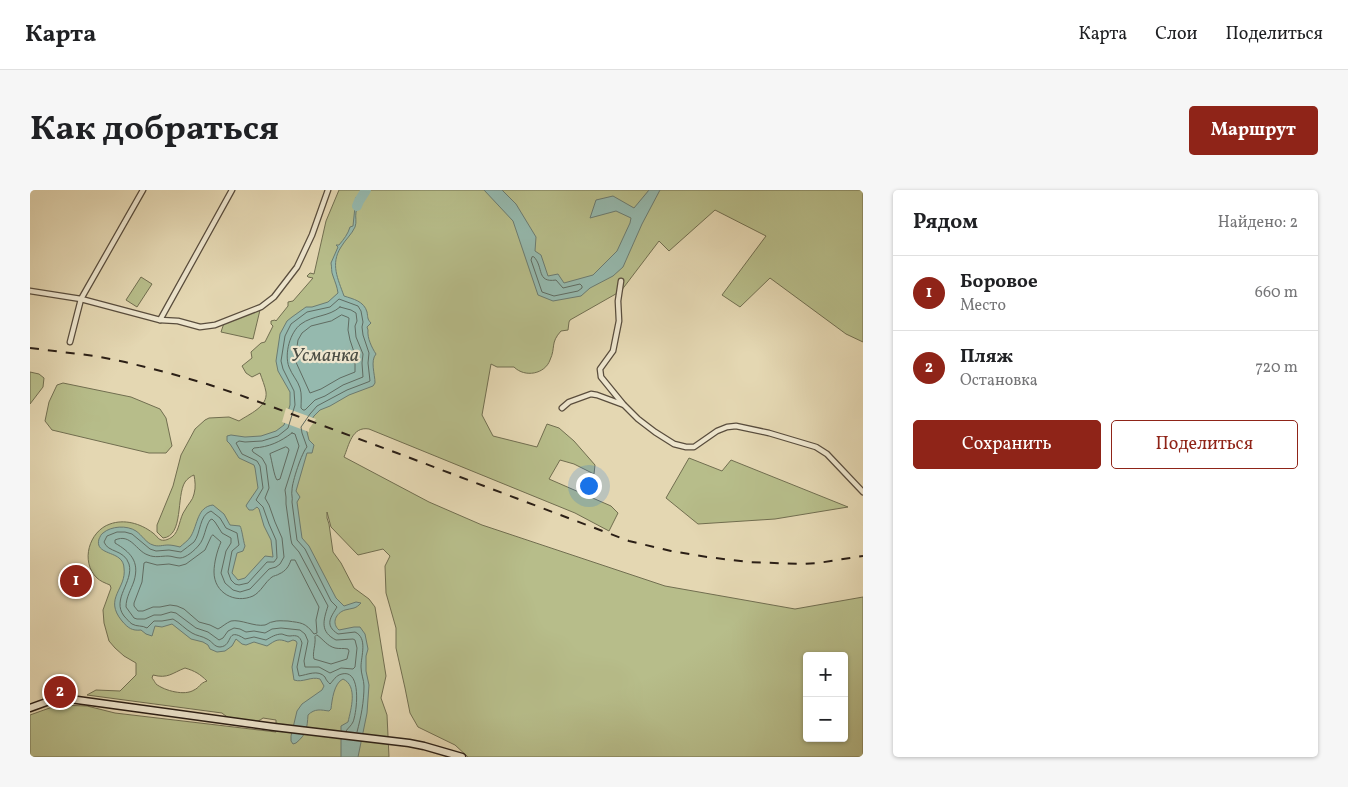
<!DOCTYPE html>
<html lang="ru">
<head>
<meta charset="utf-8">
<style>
	:root { --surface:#fff; --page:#f6f6f6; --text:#202124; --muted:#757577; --line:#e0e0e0; --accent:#8f2418 }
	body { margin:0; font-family:Vollkorn,serif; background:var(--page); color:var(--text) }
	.controls { position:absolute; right:15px; bottom:15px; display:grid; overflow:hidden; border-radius:5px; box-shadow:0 1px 4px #0004 }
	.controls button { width:45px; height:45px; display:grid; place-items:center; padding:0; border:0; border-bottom:1px solid var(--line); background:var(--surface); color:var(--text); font:25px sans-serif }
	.you { position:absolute; left:558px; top:295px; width:18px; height:18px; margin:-12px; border:4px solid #fff; border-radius:50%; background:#1a73e8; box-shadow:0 0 0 8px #1a73e833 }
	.badge { display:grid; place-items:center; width:32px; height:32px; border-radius:50%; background:var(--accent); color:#fff; font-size:16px; font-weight:700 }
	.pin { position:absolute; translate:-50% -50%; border:2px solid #fff; box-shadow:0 1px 5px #0006 }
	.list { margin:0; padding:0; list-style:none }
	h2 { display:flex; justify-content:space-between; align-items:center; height:65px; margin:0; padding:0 20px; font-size:21px }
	h2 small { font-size:16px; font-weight:400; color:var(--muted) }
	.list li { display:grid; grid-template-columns:32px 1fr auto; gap:15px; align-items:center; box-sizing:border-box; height:75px; padding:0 20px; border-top:1px solid var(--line) }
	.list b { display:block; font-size:19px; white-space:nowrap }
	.list p { margin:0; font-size:16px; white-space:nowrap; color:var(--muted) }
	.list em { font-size:16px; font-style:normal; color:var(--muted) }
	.actions { display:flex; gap:10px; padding:15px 20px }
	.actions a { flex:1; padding:11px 0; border:1px solid var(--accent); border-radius:5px; text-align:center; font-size:18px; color:var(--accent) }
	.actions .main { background:var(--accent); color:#fff }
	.map { position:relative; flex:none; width:833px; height:567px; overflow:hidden; border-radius:5px }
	header { display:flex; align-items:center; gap:30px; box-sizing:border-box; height:70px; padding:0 25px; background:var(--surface); border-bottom:1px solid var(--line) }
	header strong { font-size:24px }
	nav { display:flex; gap:28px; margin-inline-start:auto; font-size:18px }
	.intro { display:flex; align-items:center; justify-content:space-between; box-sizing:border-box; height:120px; padding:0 30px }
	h1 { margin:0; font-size:35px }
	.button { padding:12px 22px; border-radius:5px; background:var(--accent); color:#fff; font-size:18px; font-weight:700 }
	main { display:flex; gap:30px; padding:0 30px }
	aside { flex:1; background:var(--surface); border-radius:5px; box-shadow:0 1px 4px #0004 }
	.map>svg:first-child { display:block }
</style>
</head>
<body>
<header>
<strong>Карта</strong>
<nav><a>Карта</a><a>Слои</a><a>Поделиться</a></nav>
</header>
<div class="intro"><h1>Как добраться</h1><a class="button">Маршрут</a></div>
<main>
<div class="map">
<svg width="833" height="567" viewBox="0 0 833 567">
	<rect width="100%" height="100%" fill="#e4d7b2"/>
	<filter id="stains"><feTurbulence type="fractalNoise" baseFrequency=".004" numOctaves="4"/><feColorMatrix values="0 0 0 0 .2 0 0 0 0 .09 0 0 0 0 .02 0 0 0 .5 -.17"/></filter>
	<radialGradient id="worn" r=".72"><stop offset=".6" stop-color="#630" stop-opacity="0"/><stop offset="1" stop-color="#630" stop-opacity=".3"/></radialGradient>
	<!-- green -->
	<g fill="#b7bd8a" stroke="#716e50" fill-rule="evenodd">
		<path d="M309,0H833V152L816,144L740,88L710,117L692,105L736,46L685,20L639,61L629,51L591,101L540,130L539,132L538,140L531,141C520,153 526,157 520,170C515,184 495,188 484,177H467L461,174L452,225L463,246L507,257L517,234L529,238L544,251L565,275L564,284L544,274L530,270L519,289L581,316L588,323L579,341L545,323L339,239C322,236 319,255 314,267L399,312L452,335L635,396L765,419L833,407V567H438L425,555L388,537L380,523L375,498L366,458V438L356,403L355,376L360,366L353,359L328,365L301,337L297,322V328L299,334L303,362L311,373L324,398L339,409L345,417L356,486L351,508L357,525L359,567H0V525L28,515L57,516L85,523L246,542V530L233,528C222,537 202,532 192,523L57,505L66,500L90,501L106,485V473L94,466L85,458L79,451L74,433L73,420L81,398L80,395C75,393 70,391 67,388C50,372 59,341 80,334C94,329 110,333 123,343C126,345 128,349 131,350C135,351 139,349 142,347C150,341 149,328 155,320C158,314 163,310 164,304C166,297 165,291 164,285C161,286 157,289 155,292C146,306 154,346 133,348L127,342V335L143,296L151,265L165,239L175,230L179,228L199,227L209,231C219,224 238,217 236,202C235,196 232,189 230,183L222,187L216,183L212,176L222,168L221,162L231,153L235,152L243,136L241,134V131L245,130L246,131L258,116V112L263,111L283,88L278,87L277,86L280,83L284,84L296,31ZM777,466H814V548H777ZM155,478C165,481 170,484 177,491C170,493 169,498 164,500C155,506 135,501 126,494C126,494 123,489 122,488L123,485C138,489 142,483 155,478Z"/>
		<polygon points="111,87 122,94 107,117 96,110"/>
		<polygon points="230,120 223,149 191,142 194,133"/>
		<polygon points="0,182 9,184 14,188 13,197 0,214"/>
		<polygon points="33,193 101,207 130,219 136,228 142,256 136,263 119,263 22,240 15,231 19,212 27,195"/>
		<polygon points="659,268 692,281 701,270 818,317 745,329 668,334 636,308"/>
	</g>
	<!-- water -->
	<g fill="#95b9ae" stroke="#6b7b71">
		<path d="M333,0H336C332,7 328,14 326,22C325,27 327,32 325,37C322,44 315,50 311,57C300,74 308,89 314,106C323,109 334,111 337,122C338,127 337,129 341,133L337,137L338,140C337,148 342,158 346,164C340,171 345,184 345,193L343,196L319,205L300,216L290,220L284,226L276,238L279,250L284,255L282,263H277L266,301L270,307L267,312L272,348L279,356L306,408L314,416L326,412L331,413C328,416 327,417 324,418C321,419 318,419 315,420C306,423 301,433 309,440L324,437H330L335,444L338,459L336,466V481L339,495L337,523L328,567H311V536L318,532C321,519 328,496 313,489C304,493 302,510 301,519L299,521C291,520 285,518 278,525C277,538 277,544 266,553L263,554L261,551V546L267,521L272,514L292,500L294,496L290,489C281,486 273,493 264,490L262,477L267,453L266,451L263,450L258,452C248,448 246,450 237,456L224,452L216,455L212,454L206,449L202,456L195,461L187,462L180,459L178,455L173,452L161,449L142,434L132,437L125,436L122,446L116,444L111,440C102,441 98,438 92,431C73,408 97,399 94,378C94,374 92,370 89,368C82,362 65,362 69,349C70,347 71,344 73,343C81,336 97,335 106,341C112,345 116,353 123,355C128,357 133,355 138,355C142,355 146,356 150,357C153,354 159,350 161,346C168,334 167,317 183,315L194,324L200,335L210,336C212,339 213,350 215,356L213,361L207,363L202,383L208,390L215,388L235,366L243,367L241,350L234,336L229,319L227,317L223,320H219L216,316L217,314L228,298L225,278L224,275L209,268L200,254L197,251V246L201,245L215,247L231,246L246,241L254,235L260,215V202L248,181L246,171L250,144L257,131L262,127L276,117H282L298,112L308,103C307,96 305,92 303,86C301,82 302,77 301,73L308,57L306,55H309C314,49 318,44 320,37L323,36L326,7L331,4Z"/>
		<polygon points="454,0 472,0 486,14 506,47 505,61 511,65 518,86 528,84 534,93 563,85 587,61 600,33 601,28 586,21 560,28 566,10 583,6 604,18 619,0 630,0 612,34 593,77 583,86 560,98 551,106 523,111 508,105 483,31"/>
	</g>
	<!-- pier -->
	<polygon fill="#e4d7b2" points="256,218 286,229 279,239 279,242 252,232"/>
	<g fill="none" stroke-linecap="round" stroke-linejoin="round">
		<!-- shore -->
		<g stroke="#606c62" stroke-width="1">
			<path d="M504,67C514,77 506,93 526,90L533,98L550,94L552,96V98L548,101L524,106L512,102L501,70L502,67Z"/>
			<path d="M310,117L321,120L326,123L327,131L325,136L326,147L333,164L332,173L333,187L313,195L295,206L285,210L275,220H273L271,218C271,212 272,204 270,198C268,191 262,185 259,177C254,164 260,142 271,134C283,125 299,127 310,117Z"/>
			<polygon points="312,125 317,127 319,128 318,140 320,150 325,165 325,182 310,188 291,199 280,203 265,170 268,150 272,143 281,136 301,131"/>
			<path d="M262,243L265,244L269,256L255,300L256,307V314L261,350L262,354L269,362L298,416C293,431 290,442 306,450L323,449L325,450L327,458L325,477L323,479L311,478L300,483L289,477H275L274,471L278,451L275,444L270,440L251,438L242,439L235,443L224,441L216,442L210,439L204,438L198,441L193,448L189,450L178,442L166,438L146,423L141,422L131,425H124L115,429H107L104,428L96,417C96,407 101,400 104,391C110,371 100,362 85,353V350C101,343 106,361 118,365C125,368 131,366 138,366C142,366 146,368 150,368C156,368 165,360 169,355C175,348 175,337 180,330L182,329L185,332L192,343L201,348V353L196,361L191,383L195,393L203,400L210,402L220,399L239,379L246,377L250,374L254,367L252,348L245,332L239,315L235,308L239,298L236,275L232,268L223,262L222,260L224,258C239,257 250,252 262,243Z"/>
			<path d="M256,257L258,258L259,260L250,289L247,290C244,286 242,271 240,264Z"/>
			<path d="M183,345L191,352C187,361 184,373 184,382C184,403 205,414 223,406C231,402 235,392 242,387C243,386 248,385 249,384C256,381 259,376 261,370H265L289,417L286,430L287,443L284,444C275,432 271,433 258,431C252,431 248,430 242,432C240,432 238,434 235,435C224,437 211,429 201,431C196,433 192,437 188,439L180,435L169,432L154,419L147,416L140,415L130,417H123L113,421H108L104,416V413L112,392L114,373L116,372L127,375L139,374L149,376L156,374L175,360L181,347Z"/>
			<path d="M287,445C293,449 297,456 305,458C309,459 314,458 318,459L319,461L317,469L301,474L284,469C282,463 286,455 285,447Z"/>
			<path d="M316,541C318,538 321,536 323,532C327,522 332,479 312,484C306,485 303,491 300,494C298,492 296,490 295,487C288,479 277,485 269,486L267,477L272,453C270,446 267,445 260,446C257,446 255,445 252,444C246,444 241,447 236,450L224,447L215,449C195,436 204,456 190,457C184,457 182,451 177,449C172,446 167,446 162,443C155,439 150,433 143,429L132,431H124L117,438C112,435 107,437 102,434C99,432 97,429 94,426C81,409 104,392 99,374C94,359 78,363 74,352L77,346L87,342H95L102,344L120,359L126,361L139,360L151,362C155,359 160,355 164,352C171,343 169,325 181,321L190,328L196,338L207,343L209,355L202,361L198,382L201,390L205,394L209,395L218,393L237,372H244L247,368L246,350L239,334L233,317L226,310L233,298L230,276L227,271L212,264L206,253L209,251L215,252L232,251L248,246L258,238L265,215L264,201L253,179L251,171L255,146L261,134L277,122L300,117L309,109L328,116L331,121L333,132L332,137L333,145L339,163L338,173L340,191L338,192L317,200L287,216L280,224L271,237L272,243L277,257C272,262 262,292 262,300C261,305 263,307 262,312L267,350L275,359L301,411L307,417C301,427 294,435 308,444L325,442C338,448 331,466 331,477C331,484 334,490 334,496C334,512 331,527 327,542"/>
		</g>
		<!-- river -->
		<polyline stroke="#95b9ae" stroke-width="10" points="327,16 329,11 336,0"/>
		<defs>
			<g id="street">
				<polyline points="591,91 588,111 589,131 583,161 570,179 571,187 593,214"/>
				<polyline points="0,101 51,109 130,130 148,131 170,137 185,135 231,117 244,107 267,77 282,45 298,0"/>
				<polyline points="130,130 202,0"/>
				<polyline points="40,152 51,109 113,0"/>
				<polyline points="532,218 539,212 561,204 567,205 594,215 608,229 625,242 644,254 656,257 664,257 687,241 697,237 706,236 739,243 786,257 797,264 833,302"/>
			</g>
			<polyline id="secondary" points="0,518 22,510 40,509 244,537 379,553 394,556 432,567"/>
		</defs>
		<!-- street casing -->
		<use href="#street" stroke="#594d3d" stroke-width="7"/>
		<!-- secondary casing -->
		<use href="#secondary" stroke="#2b1f16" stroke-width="9"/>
		<!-- street -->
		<use href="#street" stroke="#ede5cd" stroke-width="4.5"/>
		<!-- secondary -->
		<use href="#secondary" stroke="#ede5cd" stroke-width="6"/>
		<!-- rail -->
		<polyline stroke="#2b1f16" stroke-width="2" stroke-dasharray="9 9" stroke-linecap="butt" points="0,158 65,166 95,172 139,183 177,194 210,205 367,263 599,351 641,361 677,367 718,372 771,374 788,373 833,366"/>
	</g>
	<g text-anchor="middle" stroke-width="4.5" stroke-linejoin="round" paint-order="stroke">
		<!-- water labels -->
		<g font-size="19" font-style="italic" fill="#4b4d44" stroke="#ede5cd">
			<text x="295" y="171">Усманка</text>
		</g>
	</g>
	<rect width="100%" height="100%" filter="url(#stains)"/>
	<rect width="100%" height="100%" fill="url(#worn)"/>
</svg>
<div class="controls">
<button>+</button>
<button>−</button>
</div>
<div class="you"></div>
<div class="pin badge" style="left:46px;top:391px">1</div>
<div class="pin badge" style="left:30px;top:502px">2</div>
</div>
<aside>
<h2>Рядом<small>Найдено: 2</small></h2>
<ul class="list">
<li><span class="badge">1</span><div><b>Боровое</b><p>Место</p></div><em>660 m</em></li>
<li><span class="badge">2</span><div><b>Пляж</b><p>Остановка</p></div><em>720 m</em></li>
</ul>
<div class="actions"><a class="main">Сохранить</a><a>Поделиться</a></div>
</aside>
</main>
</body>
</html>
